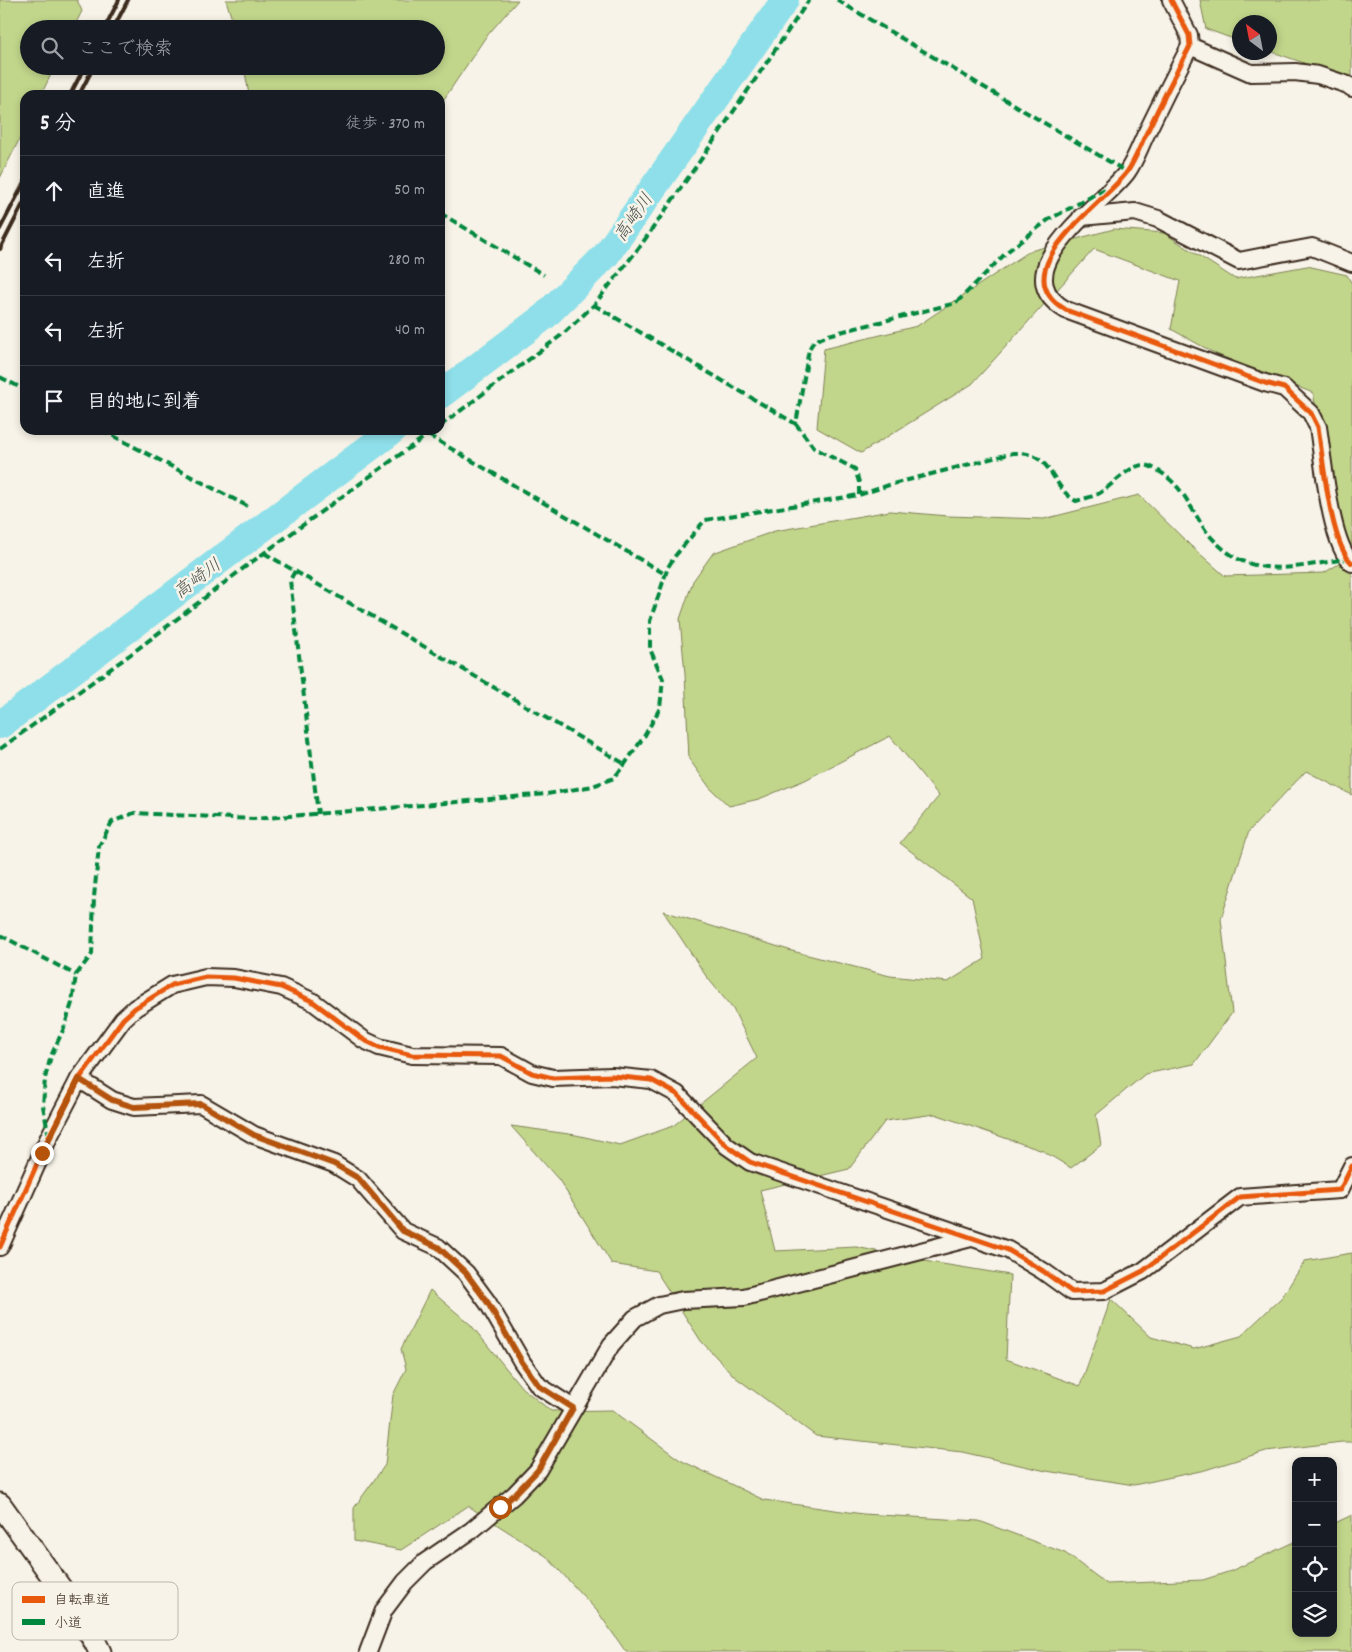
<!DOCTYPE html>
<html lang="ja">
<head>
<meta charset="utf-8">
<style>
	:root { --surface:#171b24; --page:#242831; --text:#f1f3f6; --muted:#9ea1a6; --line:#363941 }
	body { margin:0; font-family:Dekko,"Klee One",sans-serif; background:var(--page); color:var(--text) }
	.controls { position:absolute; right:15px; bottom:15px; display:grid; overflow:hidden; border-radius:10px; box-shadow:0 2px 8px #0003 }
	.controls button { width:45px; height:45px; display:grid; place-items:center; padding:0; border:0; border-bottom:1px solid var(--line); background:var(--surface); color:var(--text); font:25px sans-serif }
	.compass { position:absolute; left:1232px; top:15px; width:45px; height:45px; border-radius:50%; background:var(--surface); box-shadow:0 2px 8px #0003; rotate:328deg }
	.stop { position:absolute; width:15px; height:15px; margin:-11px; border:4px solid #b45309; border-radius:50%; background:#fff }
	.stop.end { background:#b45309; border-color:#fff; box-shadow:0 1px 5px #0008 }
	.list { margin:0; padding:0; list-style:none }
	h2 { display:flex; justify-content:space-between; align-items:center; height:65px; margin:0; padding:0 20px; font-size:21px }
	h2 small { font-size:16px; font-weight:400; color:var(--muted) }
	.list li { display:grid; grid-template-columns:32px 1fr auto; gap:15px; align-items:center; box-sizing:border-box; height:70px; padding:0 20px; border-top:1px solid var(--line) }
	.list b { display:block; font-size:19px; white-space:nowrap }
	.list em { font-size:16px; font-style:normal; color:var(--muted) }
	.icon { flex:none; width:28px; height:28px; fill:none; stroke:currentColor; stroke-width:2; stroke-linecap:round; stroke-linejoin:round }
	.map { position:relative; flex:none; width:1352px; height:1652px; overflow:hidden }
	.search { position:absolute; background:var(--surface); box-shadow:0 2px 8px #0003; left:20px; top:20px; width:425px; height:55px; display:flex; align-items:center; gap:12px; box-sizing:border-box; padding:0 18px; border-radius:28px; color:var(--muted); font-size:19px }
	.panel { position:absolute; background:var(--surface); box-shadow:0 2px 8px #0003; left:20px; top:90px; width:425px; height:345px; border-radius:15px }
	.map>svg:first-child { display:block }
</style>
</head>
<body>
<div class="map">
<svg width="1352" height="1652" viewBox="0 0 1352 1652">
	<rect width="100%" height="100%" fill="#f7f3e8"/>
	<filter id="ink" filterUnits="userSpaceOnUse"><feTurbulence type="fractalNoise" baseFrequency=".02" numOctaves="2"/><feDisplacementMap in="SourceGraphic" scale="10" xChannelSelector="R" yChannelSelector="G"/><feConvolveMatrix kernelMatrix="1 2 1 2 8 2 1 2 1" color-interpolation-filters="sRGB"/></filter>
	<g filter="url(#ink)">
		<!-- green -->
		<g fill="#c2d68b" stroke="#7e8054">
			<polygon points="0,0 77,0 82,11 73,29 29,29 29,66 55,66 41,95 25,95 25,128 0,178"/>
			<polygon points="226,0 518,0 485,38 440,105 440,95 249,95 244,66 436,66 436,29 235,29"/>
			<polygon points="1200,0 1352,0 1352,80 1270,51 1270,22 1240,22 1239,41 1206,29"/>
			<polygon points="1114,229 1164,233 1235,279 1307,266 1347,275 1352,284 1352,795 1306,771 1249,831 1221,919 1232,1013 1194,1064 1145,1074 1096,1115 1101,1145 1071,1168 1043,1151 935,1114 885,1121 849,1169 760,1190 775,1251 856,1247 930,1262 1010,1275 1006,1359 1080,1386 1111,1299 1151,1337 1194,1349 1241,1336 1282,1297 1305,1261 1352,1253 1352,1442 1342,1442 1266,1451 1205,1470 1134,1485 1046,1471 962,1452 816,1436 735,1377 701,1341 656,1271 612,1264 559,1180 511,1126 576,1135 620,1145 673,1126 757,1058 733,1009 706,976 663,911 792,951 890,976 948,982 985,959 972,898 900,843 939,796 890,736 805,780 759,799 729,806 710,788 689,759 685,674 680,619 693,581 713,553 775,531 890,511 948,516 1044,519 1139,495 1191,546 1225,576 1324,573 1347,559 1313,393 1216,354 1171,329 1180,281 1094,249 972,384 861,453 817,428 824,349 917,326 1030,251"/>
			<polygon points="430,1290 471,1325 522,1388 551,1411 612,1410 680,1460 764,1500 863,1514 979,1521 1065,1553 1107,1584 1203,1580 1231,1571 1296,1541 1296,1633 1333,1633 1333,1524 1352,1515 1352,1652 626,1652 598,1612 546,1556 468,1506 401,1550 354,1541 354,1508 385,1465 393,1395 406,1369 401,1349"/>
		</g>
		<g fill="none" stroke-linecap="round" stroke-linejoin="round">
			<!-- river -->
			<g stroke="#8edfe9" stroke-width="28">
				<polyline points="440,395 545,316 606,255 785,0"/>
				<polyline points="0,725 393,430"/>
			</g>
			<defs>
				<g id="minor">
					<path d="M1171,0L1189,35L1190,46C1175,75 1160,105 1146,134C1140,146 1135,161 1127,172C1104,204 999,271 1066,310L1265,383L1284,388L1311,413L1318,427C1323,458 1330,544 1352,563"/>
					<polyline points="1190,46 1251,73 1295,72 1318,75 1348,85 1352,88"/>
					<polyline points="1081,217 1135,212 1158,219 1239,261 1312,247 1352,263"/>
					<polyline points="79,1079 112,1100 134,1107 201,1104 254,1135 334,1164 358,1179 403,1231 438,1247 466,1273 488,1303 522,1362 539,1386 573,1408"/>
					<polyline points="0,1247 49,1137 79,1079 123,1019 135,1008 172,985 206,977 234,978 281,987 312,1001 364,1040 379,1047 412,1055 501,1056 532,1073 553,1078 612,1076 651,1080 677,1094 727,1146 750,1162 1008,1250 1043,1271 1072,1292 1104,1291 1143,1271 1240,1197 1340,1190 1352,1166"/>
					<polyline points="368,1652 384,1610 405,1582 425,1562 472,1530 514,1495 538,1470 611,1345 635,1318 659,1305 683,1300 744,1297 971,1238"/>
				</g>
				<polyline id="major" points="0,1504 64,1593 95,1642 100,1652"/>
			</defs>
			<!-- minor casing -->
			<use href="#minor" stroke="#3b2a1e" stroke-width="20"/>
			<!-- major casing -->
			<use href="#major" stroke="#3b2a1e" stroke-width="25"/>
			<!-- minor -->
			<use href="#minor" stroke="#f7f3e8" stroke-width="16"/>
			<!-- major -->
			<use href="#major" stroke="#f7f3e8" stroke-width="21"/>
			<!-- rail -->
			<g stroke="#3b2a1e" stroke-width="4">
				<polyline points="104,29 119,0"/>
				<polyline points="113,29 128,0"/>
				<polyline points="70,95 85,66"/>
				<polyline points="79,95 94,66"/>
				<polyline points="0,229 25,181"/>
				<polyline points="0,249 25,200"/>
			</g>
			<!-- quiet -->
			<g stroke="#00873e" stroke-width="4" stroke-dasharray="8 4" stroke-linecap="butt">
				<polyline points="837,0 1127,172"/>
				<polyline points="440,213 544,275"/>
				<polyline points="594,305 796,424"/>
				<polyline points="0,377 25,390"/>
				<polyline points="440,426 563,334 594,305 641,245 704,155 809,0"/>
				<polyline points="102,430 249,507"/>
				<polyline points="428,435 665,574"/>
				<polyline points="859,495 859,482 855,469 814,448 796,424 809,349 814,341 828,335 956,303 1008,251 1048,220 1105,189"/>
				<polyline points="264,553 625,764"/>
				<polyline points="295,571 290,580 318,814"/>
				<polyline points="0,749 131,654 249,564 434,430"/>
				<polyline points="0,935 76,975"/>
				<path d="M49,1137L43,1106L45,1078L51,1056L64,1028L72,1003L76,975L92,954L94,897L99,846L112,822L134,813L253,819L400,807L547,794L593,786L614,778L625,764L645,735L660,708L663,679L650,649V621L668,567L675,556L705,520L859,495L889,485L1013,453C1054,451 1049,486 1076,501C1083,499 1091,497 1098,494C1111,487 1128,466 1143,465C1148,465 1152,467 1157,470C1183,485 1190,508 1206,531C1217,545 1232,558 1248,563C1279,574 1316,563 1347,559"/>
			</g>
			<defs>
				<g id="cycleway">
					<path d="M1171,0L1189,35L1190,46C1175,75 1160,105 1146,134C1140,146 1135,161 1127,172C1104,204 999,271 1066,310L1265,383L1284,388L1311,413L1318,427C1323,458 1330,544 1352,563"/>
					<polyline points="0,1247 49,1137 79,1079 123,1019 135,1008 172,985 206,977 234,978 281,987 312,1001 364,1040 379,1047 412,1055 501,1056 532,1073 553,1078 612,1076 651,1080 677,1094 727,1146 750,1162 1008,1250 1043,1271 1072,1292 1104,1291 1143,1271 1240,1197 1340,1190 1352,1166"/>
				</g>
			</defs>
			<!-- cycleway casing -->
			<use href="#cycleway" stroke="#f7f3e8" stroke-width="8"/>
			<!-- cycleway -->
			<use href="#cycleway" stroke="#e8590c" stroke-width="5"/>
		</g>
	</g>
	<g fill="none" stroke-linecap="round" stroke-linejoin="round" filter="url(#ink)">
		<!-- route -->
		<polyline stroke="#b45309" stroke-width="6" points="42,1153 79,1079 112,1100 134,1107 201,1104 254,1135 334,1164 358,1178 403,1231 438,1247 466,1273 488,1303 522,1362 539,1386 573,1408 538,1470 514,1495 500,1507"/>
	</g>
	<g text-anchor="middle" stroke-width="5" stroke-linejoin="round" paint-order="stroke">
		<!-- water labels -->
		<g font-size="18" font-style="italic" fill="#505751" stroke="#f7f3e8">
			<text transform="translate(633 217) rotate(-55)" y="6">高崎川</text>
			<text transform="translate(197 578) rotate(-37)" y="6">高崎川</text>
		</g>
	</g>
	<!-- legend -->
	<rect x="12" y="1582" width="166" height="58" rx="8" fill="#f7f3e8" stroke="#bfb7ab" stroke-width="1"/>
	<rect x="22" y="1596" width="23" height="7" fill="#e8590c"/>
	<rect x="22" y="1619" width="23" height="6" fill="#00873e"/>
	<g font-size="14" fill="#3b2a1e">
		<text x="54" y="1604">自転車道</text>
		<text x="54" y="1627">小道</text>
	</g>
</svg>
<div class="controls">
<button>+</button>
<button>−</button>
<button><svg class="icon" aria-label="locate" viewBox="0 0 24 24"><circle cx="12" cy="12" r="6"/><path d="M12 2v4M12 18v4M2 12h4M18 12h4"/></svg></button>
<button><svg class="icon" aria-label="layers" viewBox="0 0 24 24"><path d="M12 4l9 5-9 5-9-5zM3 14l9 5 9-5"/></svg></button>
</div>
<svg class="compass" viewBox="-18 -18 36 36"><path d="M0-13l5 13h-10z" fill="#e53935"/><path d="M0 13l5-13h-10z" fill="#9ea1a6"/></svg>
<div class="stop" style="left:500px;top:1507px"></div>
<div class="stop end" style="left:42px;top:1153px"></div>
<div class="search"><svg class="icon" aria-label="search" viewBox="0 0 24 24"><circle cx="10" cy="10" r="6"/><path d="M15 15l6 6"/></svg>ここで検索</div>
<section class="panel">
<h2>5 分<small>徒歩 · 370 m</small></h2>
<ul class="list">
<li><svg class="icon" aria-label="ahead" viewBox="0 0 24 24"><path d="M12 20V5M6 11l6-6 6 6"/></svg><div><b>直進</b></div><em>50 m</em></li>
<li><svg class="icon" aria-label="left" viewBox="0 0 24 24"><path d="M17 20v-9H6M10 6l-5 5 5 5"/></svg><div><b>左折</b></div><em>280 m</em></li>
<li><svg class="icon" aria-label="left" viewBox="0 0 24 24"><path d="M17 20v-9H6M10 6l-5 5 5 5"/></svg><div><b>左折</b></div><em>40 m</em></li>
<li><svg class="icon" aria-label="arrive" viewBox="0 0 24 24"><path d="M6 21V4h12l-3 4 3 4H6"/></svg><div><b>目的地に到着</b></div></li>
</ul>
</section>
</div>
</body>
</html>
